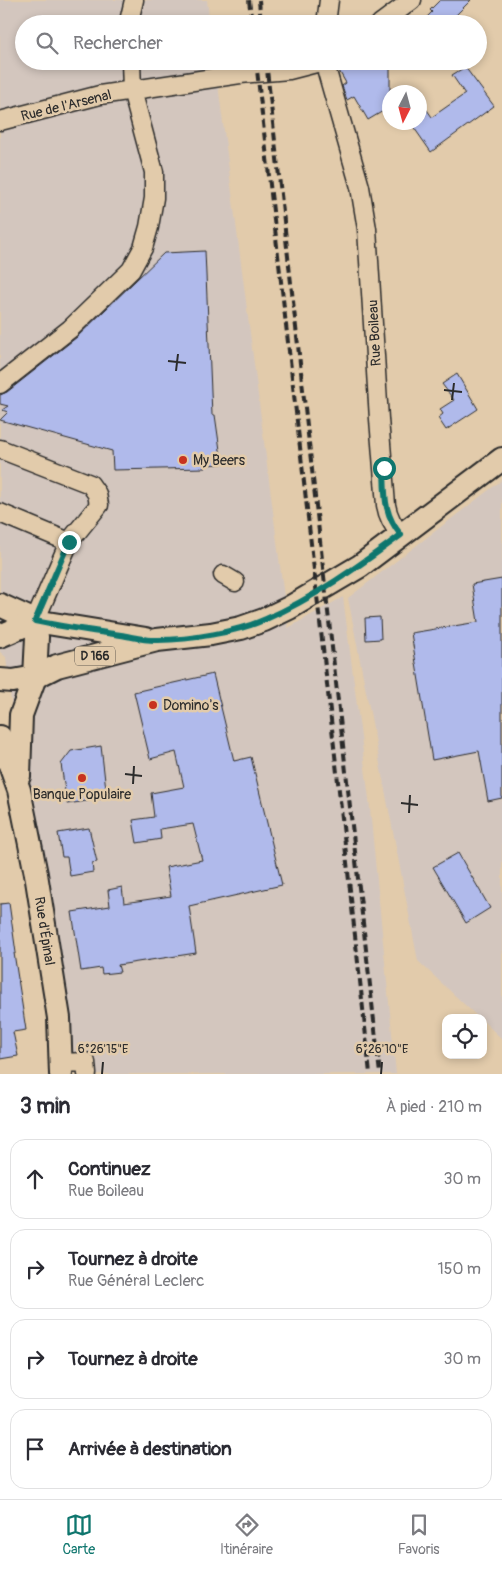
<!DOCTYPE html>
<html lang="fr">
<head>
<meta charset="utf-8">
<style>
	:root { --surface:#fff; --page:#f7f7f7; --text:#2b2b33; --muted:#7c7c81; --line:#e1e1e2; --accent:#0f766e }
	body { margin:0; font-family:Pangolin,sans-serif; background:var(--page); color:var(--text) }
	.controls { position:absolute; right:15px; bottom:15px; display:grid; overflow:hidden; border-radius:10px; box-shadow:0 2px 8px #0003 }
	.controls button { width:45px; height:45px; display:grid; place-items:center; padding:0; border:0; border-bottom:1px solid var(--line); background:var(--surface); color:var(--text); font:25px sans-serif }
	.compass { position:absolute; left:382px; top:85px; width:45px; height:45px; border-radius:50%; background:var(--surface); box-shadow:0 2px 8px #0003; rotate:186deg }
	.stop { position:absolute; width:15px; height:15px; margin:-11px; border:4px solid #0f766e; border-radius:50%; background:#fff }
	.stop.end { background:#0f766e; border-color:#fff; box-shadow:0 1px 5px #0008 }
	.list { margin:0; padding:0; list-style:none }
	h2 { display:flex; justify-content:space-between; align-items:center; height:65px; margin:0; padding:0 20px; font-size:21px }
	h2 small { font-size:16px; font-weight:400; color:var(--muted) }
	.list li { display:grid; grid-template-columns:32px 1fr auto; gap:15px; align-items:center; box-sizing:border-box; height:80px; margin:0 10px 10px; padding:0 10px; border:1px solid var(--line); border-radius:15px }
	.list b { display:block; font-size:19px; white-space:nowrap }
	.list p { margin:0; font-size:16px; white-space:nowrap; color:var(--muted) }
	.list em { font-size:16px; font-style:normal; color:var(--muted) }
	.icon { flex:none; width:28px; height:28px; fill:none; stroke:currentColor; stroke-width:2; stroke-linecap:round; stroke-linejoin:round }
	.map { position:relative; flex:none; width:502px; height:1074px; overflow:hidden }
	.search { position:absolute; background:var(--surface); box-shadow:0 2px 8px #0003; left:15px; right:15px; top:15px; height:55px; display:flex; align-items:center; gap:12px; box-sizing:border-box; padding:0 18px; border-radius:28px; color:var(--muted); font-size:19px }
	.sheet { height:425px; background:var(--surface) }
	nav { display:flex; justify-content:space-around; align-items:center; box-sizing:border-box; height:70px; border-top:1px solid var(--line); background:var(--surface); font-size:14px; color:var(--muted) }
	nav a { display:grid; justify-items:center; gap:2px }
	nav .on { color:var(--accent) }
	.map>svg:first-child { display:block }
</style>
</head>
<body>
<div class="map">
<svg width="502" height="1074" viewBox="0 0 502 1074">
	<rect width="100%" height="100%" fill="#e2cbab"/>
	<filter id="ink" filterUnits="userSpaceOnUse"><feTurbulence type="fractalNoise" baseFrequency=".02" numOctaves="2"/><feDisplacementMap in="SourceGraphic" scale="10" xChannelSelector="R" yChannelSelector="G"/><feConvolveMatrix kernelMatrix="1 2 1 2 8 2 1 2 1" color-interpolation-filters="sRGB"/></filter>
	<g filter="url(#ink)">
		<!-- built -->
		<g fill="#d3c6be">
			<polygon points="0,0 207,0 210,24 24,24 24,61 215,61 288,628 343,597 369,799 396,1074 54,1074 6,657 0,652"/>
			<polygon points="502,480 502,1039 483,1021 483,1018 479,1018 418,961 348,598"/>
		</g>
		<!-- building -->
		<g fill="#b0baeb" stroke="#2b2b2b">
			<polygon points="440,0 471,0 447,24 420,24 432,12 430,10"/>
			<polygon points="352,61 390,61 390,107 368,120 354,96 347,100 342,86 346,83 338,69"/>
			<polygon points="465,67 494,106 431,152 410,122 420,122 420,100 432,117 465,94 452,75"/>
			<polygon points="205,251 212,415 215,415 222,464 204,465 205,468 113,470 112,451 0,420 8,412 2,410 8,406 0,404 0,395 7,392 77,337 164,253"/>
			<polygon points="457,374 478,409 446,430 438,418 443,414 440,409 454,400 442,384"/>
			<polygon points="502,579 502,798 488,801 479,751 432,760 411,633 478,622 472,584"/>
			<polygon points="380,617 381,639 366,640 365,618"/>
			<polygon points="213,674 234,761 251,757 282,885 189,906 196,953 118,965 120,972 102,974 101,968 81,971 72,912 110,906 108,890 122,887 124,903 171,896 166,867 202,860 193,824 160,829 161,839 137,843 133,820 154,817 151,793 184,787 176,752 150,759 134,692"/>
			<polygon points="101,746 107,798 67,804 61,764 71,751"/>
			<polygon points="89,828 97,862 92,863 93,872 70,876 67,857 62,857 58,833"/>
			<polygon points="458,853 490,908 466,923 433,867"/>
			<polygon points="9,903 16,953 14,953 26,1030 13,1032 18,1056 0,1059 0,904"/>
		</g>
		<g fill="none" stroke-linecap="round" stroke-linejoin="round">
			<defs>
				<g id="minor">
					<polyline points="130,24 130,17 134,0"/>
					<polyline points="326,24 329,0"/>
					<polyline points="380,24 412,0"/>
					<path d="M324,61L360,187L367,229L379,419L386,505C388,517 393,526 401,535"/>
					<polyline points="0,121 100,95 240,74 289,70 324,61"/>
					<polyline points="0,384 70,329 131,270 143,248 149,227 154,198 154,172 132,90 131,61"/>
					<polyline points="0,449 90,484 97,494 99,505 69,542 35,621"/>
					<polyline points="0,513 69,542"/>
					<polyline points="223,575 235,582"/>
					<polyline points="61,1063 86,1062 87,1074"/>
				</g>
				<g id="major">
					<polyline points="0,605 35,621 146,639"/>
					<polyline points="0,636 35,621"/>
					<polyline points="0,680 13,681 35,677 57,666 157,640 211,634 241,628 264,620 289,608 360,566 502,459"/>
					<polyline points="0,737 19,790 36,874 59,1018 61,1074"/>
					<polyline points="19,776 21,715 35,677 37,637 35,621"/>
				</g>
			</defs>
			<!-- minor casing -->
			<use href="#minor" stroke="#2b2b2b" stroke-width="21"/>
			<!-- major casing -->
			<use href="#major" stroke="#2b2b2b" stroke-width="26"/>
			<!-- minor -->
			<use href="#minor" stroke="#e2cbab" stroke-width="18"/>
			<!-- major -->
			<use href="#major" stroke="#e2cbab" stroke-width="22"/>
			<!-- rail -->
			<g stroke="#2b2b2b" stroke-width="4" stroke-dasharray="8 4" stroke-linecap="butt">
				<polyline points="249,0 252,24"/>
				<polyline points="259,0 261,24"/>
				<path d="M256,61C294,399 334,736 370,1074"/>
				<polyline points="266,61 380,1074"/>
			</g>
		</g>
	</g>
	<g fill="none" stroke-linecap="round" stroke-linejoin="round" filter="url(#ink)">
		<!-- route -->
		<path stroke="#0f766e" stroke-width="6" d="M69,542L35,621C63,627 92,631 121,635C133,637 146,641 158,640C190,640 237,632 266,619C314,598 359,566 401,535C383,514 385,494 384,468"/>
	</g>
	<!-- ticks -->
	<path fill="none" stroke="#2b2b2b" stroke-width="2" d="M168,361L186,363M176,371L178,354M444,390L462,392M452,400L454,383M125,774L142,776M133,784L134,766M401,803L418,805M409,813L410,795M102,1074L103,1062M381,1074L382,1062"/>
	<!-- markers -->
	<g fill="#c8321e" stroke="#e2cbab" stroke-width="2">
		<circle cx="183" cy="460" r="5"/>
		<circle cx="153" cy="705" r="5"/>
		<circle cx="82" cy="778" r="5"/>
	</g>
	<g text-anchor="middle" stroke-width="5" stroke-linejoin="round" paint-order="stroke">
		<!-- shield labels -->
		<rect fill="#e2cbab" stroke="#625b51" stroke-width="1" x="75" y="646.5" width="40" height="19" rx="4"/>
		<g font-size="12" font-weight="bold" fill="#2b2b2b">
			<text x="95" y="660">D 166</text>
		</g>
		<!-- street labels -->
		<g font-size="14" fill="#2b2b2b" stroke="#e2cbab">
			<text transform="translate(66 105) rotate(-14)" y="5">Rue de l'Arsenal</text>
			<text transform="translate(374 333) rotate(-93)" y="5">Rue Boileau</text>
			<text transform="translate(45 931) rotate(81)" y="5">Rue d'Épinal</text>
		</g>
		<!-- poi labels -->
		<g font-size="14" fill="#2b2b2b" stroke="#e2cbab" text-anchor="start">
			<text x="193" y="465">My Beers</text>
			<text x="163" y="710">Domino's</text>
			<text x="82" y="799" text-anchor="middle">Banque Populaire</text>
		</g>
	</g>
	<g font-size="12" text-anchor="middle" fill="#2b2b2b" stroke="#e2cbab" stroke-width="5" stroke-linejoin="round" paint-order="stroke">
		<text x="103" y="1053">6°26'15"E</text>
		<text x="382" y="1053">6°26'10"E</text>
	</g>
</svg>
<div class="controls">
<button><svg class="icon" aria-label="locate" viewBox="0 0 24 24"><circle cx="12" cy="12" r="6"/><path d="M12 2v4M12 18v4M2 12h4M18 12h4"/></svg></button>
</div>
<svg class="compass" viewBox="-18 -18 36 36"><path d="M0-13l5 13h-10z" fill="#e53935"/><path d="M0 13l5-13h-10z" fill="#7c7c81"/></svg>
<div class="stop" style="left:384px;top:468px"></div>
<div class="stop end" style="left:69px;top:542px"></div>
<div class="search"><svg class="icon" aria-label="search" viewBox="0 0 24 24"><circle cx="10" cy="10" r="6"/><path d="M15 15l6 6"/></svg>Rechercher</div>
</div>
<section class="sheet">
<h2>3 min<small>À pied · 210 m</small></h2>
<ul class="list">
<li><svg class="icon" aria-label="ahead" viewBox="0 0 24 24"><path d="M12 20V5M6 11l6-6 6 6"/></svg><div><b>Continuez</b><p>Rue Boileau</p></div><em>30 m</em></li>
<li><svg class="icon" aria-label="right" viewBox="0 0 24 24"><path d="M7 20v-9h11M14 6l5 5-5 5"/></svg><div><b>Tournez à droite</b><p>Rue Général Leclerc</p></div><em>150 m</em></li>
<li><svg class="icon" aria-label="right" viewBox="0 0 24 24"><path d="M7 20v-9h11M14 6l5 5-5 5"/></svg><div><b>Tournez à droite</b></div><em>30 m</em></li>
<li><svg class="icon" aria-label="arrive" viewBox="0 0 24 24"><path d="M6 21V4h12l-3 4 3 4H6"/></svg><div><b>Arrivée à destination</b></div></li>
</ul>
</section>
<nav>
<a class="on"><svg class="icon" aria-label="map" viewBox="0 0 24 24"><path d="M3 6l6-2 6 2 6-2v14l-6 2-6-2-6 2zM9 4v14M15 6v14"/></svg>Carte</a>
<a><svg class="icon" aria-label="directions" viewBox="0 0 24 24"><path d="M12 3l9 9-9 9-9-9zM9 14v-3h6M13 9l2 2-2 2"/></svg>Itinéraire</a>
<a><svg class="icon" aria-label="saved" viewBox="0 0 24 24"><path d="M7 4h10v16l-5-4-5 4z"/></svg>Favoris</a>
</nav>
</body>
</html>
